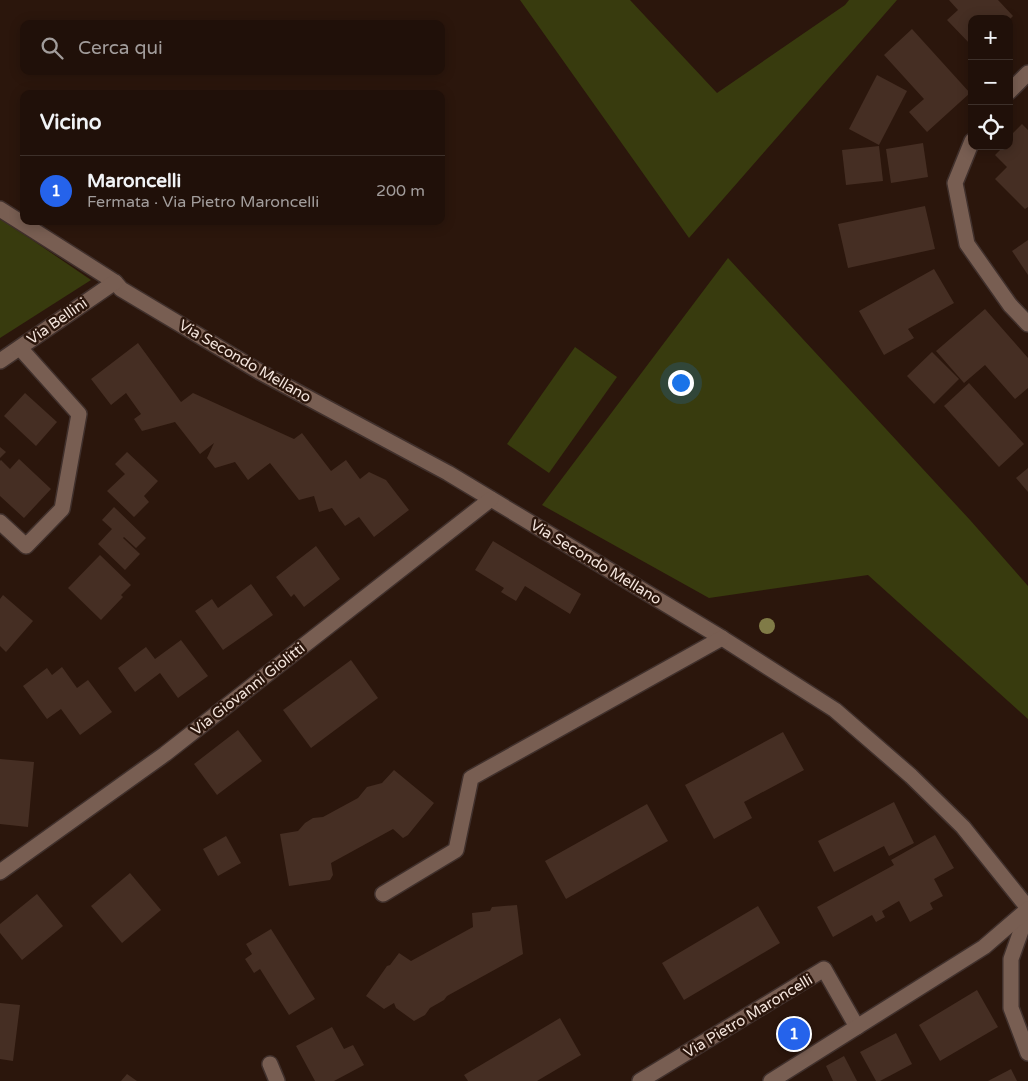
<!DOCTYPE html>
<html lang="it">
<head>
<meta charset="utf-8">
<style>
	:root { --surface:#201009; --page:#281912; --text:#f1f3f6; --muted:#a29d9c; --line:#3d302a; --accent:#2563eb }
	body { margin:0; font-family:"Varela Round",sans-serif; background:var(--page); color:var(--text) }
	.controls { position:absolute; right:15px; top:15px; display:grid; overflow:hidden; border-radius:10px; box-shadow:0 2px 12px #0003 }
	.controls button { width:45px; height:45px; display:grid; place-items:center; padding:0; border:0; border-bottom:1px solid var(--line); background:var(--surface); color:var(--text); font:25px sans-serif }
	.you { position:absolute; left:680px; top:382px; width:18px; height:18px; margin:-12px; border:4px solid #fff; border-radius:50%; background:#1a73e8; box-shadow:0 0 0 8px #1a73e833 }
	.badge { display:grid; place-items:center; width:32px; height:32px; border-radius:50%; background:var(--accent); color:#fff; font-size:16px; font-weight:700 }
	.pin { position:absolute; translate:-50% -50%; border:2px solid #fff; box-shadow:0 1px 5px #0006 }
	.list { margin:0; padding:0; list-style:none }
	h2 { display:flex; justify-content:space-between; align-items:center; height:65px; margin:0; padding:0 20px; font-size:21px }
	h2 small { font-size:16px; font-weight:400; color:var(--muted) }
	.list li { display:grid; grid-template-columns:32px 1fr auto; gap:15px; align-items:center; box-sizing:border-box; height:70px; padding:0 20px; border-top:1px solid var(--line) }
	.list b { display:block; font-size:19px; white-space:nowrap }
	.list p { margin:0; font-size:16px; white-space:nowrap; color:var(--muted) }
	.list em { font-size:16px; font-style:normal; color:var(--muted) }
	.icon { flex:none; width:28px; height:28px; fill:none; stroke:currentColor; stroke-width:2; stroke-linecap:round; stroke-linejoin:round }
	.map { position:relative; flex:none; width:1028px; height:1081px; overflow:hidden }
	.search { position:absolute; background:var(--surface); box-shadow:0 2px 12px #0003; left:20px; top:20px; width:425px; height:55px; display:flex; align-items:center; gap:12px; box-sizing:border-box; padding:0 18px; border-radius:10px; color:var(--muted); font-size:19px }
	.panel { position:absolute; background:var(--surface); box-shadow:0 2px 12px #0003; left:20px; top:90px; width:425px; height:135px; border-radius:10px }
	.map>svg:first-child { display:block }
</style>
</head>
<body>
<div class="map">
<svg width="1028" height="1081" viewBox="0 0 1028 1081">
	<rect width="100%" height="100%" fill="#2b160c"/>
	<!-- green -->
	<g fill="#383b0e">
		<polygon points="520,0 630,0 717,93 845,5 849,0 897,0 689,238"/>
		<polygon points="0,218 91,280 0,338"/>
		<polygon points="728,258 970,520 1028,586 1028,719 868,575 709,598 542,505"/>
		<polygon points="575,347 617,377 549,473 507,444"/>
	</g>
	<!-- building -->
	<g fill="#452e23">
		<polygon points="949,0 998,0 1013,16 1010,19 972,19 972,46 947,20 958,10"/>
		<polygon points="912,29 970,93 927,132 909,112 924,99 884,55"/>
		<polygon points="877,75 907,91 879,145 849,129"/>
		<polygon points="1022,124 1028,130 1028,207 1025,209 995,179 1007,167 995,155 1004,146 1009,146 1009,137"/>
		<polygon points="923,143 928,177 891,183 886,149"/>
		<polygon points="879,146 883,181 846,185 842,150"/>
		<polygon points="925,206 935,249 848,268 838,224"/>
		<polygon points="1028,240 1028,275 1012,251"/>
		<polygon points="934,269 954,303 908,329 914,338 884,355 859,311"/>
		<polygon points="985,309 1028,358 1028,388 1015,399 985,365 964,383 936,351"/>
		<polygon points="138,343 181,402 193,393 294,439 302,433 331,471 346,460 360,479 369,472 386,480 409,510 374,537 359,517 345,526 332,508 319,512 314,496 299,500 270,463 248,480 235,462 215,468 207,458 214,443 200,454 175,422 142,431 134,419 141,414 126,393 111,405 91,379"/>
		<polygon points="932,352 959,379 934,404 907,376"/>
		<polygon points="969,383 1024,444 999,467 944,406"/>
		<polygon points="25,393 57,422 36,446 4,416"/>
		<polygon points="0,447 6,452 0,458"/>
		<polygon points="127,452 158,481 144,496 149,502 134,517 107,491 125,474 115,464"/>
		<polygon points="19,459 51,489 24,518 0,496 0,461 1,460 10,469"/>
		<polygon points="1028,468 1028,492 1016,478"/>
		<polygon points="114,507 146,538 136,548 124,537 123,538 140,554 125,570 98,544 112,529 102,520"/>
		<polygon points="493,541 581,594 570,614 525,586 516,601 501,592 504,588 475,570"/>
		<polygon points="316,546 340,579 304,607 294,594 291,597 276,577"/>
		<polygon points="100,555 131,585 121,595 123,597 101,620 68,588"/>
		<polygon points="251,584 273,615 223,650 195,611 212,599 218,608"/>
		<polygon points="3,595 33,621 6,652 0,646 0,599"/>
		<polygon points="181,640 208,676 178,698 160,673 135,692 118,668 146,647 155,659"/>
		<polygon points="351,660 378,698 311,748 283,710"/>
		<polygon points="62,667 77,688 88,680 112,712 80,735 61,709 47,719 23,686 47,668 52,675"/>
		<polygon points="238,730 262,761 217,795 194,764"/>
		<polygon points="783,732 804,770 744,802 752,818 714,839 685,785"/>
		<polygon points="0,759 34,762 28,827 0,824"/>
		<polygon points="394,770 434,803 408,835 403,838 393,829 331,863 333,875 330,880 289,886 280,834 298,831 305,823 313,818 323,817 358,798 367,787 382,783"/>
		<polygon points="894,802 914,843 889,856 884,846 834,872 818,841"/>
		<polygon points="647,804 668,841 566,899 545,861"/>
		<polygon points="935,835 954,868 934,879 943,896 930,903 933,909 910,922 899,901 882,911 885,917 876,922 872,915 833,937 817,907 894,865 891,860"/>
		<polygon points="226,836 241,863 218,876 203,849"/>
		<polygon points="130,873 161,910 122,943 91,906"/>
		<polygon points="37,894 63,926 22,960 0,933 0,924"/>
		<polygon points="517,905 523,954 447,996 444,1000 430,1008 425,1015 414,1021 396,1008 394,1003 384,1009 366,996 387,966 390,965 399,953 411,961 473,927 472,913 490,911 492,907"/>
		<polygon points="758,906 780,943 684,1000 662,963"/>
		<polygon points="271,929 315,999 289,1015 260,969 254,973 245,959 252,954 246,944"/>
		<polygon points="977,990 998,1027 940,1061 919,1025"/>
		<polygon points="0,1003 20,1005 13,1061 0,1059"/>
		<polygon points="560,1018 581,1055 537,1081 468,1081 464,1075"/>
		<polygon points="332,1027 344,1049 353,1045 364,1065 334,1081 315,1081 296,1046"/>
		<polygon points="896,1033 912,1064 880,1081 876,1081 860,1052"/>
		<polygon points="844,1056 857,1081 833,1081 826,1066"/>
		<polygon points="1011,1069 1017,1081 988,1081"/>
		<polygon points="127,1074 137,1081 121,1081"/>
	</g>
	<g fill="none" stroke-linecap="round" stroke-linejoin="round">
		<defs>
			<g id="street">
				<polyline points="1009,92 1028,73"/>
				<polyline points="972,141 955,183 967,244 1010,305 1028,324"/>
				<polyline points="0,209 115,282 121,289 260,372 448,473 722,638 835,710 911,776 963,827 1028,908"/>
				<polyline points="0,361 115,282"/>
				<polyline points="0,522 26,546 62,509 79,414 20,348"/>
				<polyline points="0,872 165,754 491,499"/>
				<polyline points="383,894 456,850 471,778 722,638"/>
				<polyline points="1028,911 1011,959 1011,1008 1028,1053"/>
				<polyline points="270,1064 277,1081"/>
				<polyline points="640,1081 824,969 857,1027"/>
				<polyline points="771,1081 984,947 1028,909"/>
			</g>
		</defs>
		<!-- street casing -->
		<use href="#street" stroke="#40302c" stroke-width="18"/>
		<!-- street -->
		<use href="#street" stroke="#785e52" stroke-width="15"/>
	</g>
	<!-- trees -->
	<circle fill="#807b47" cx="767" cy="626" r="8"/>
	<g text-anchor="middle" stroke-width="5" stroke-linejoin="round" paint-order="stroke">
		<!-- street labels -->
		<g font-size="15" fill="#f3e4dc" stroke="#2b160c">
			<text transform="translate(57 321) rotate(-35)" y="5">Via Bellini</text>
			<text transform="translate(245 361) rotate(30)" y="5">Via Secondo Mellano</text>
			<text transform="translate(596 562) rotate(31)" y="5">Via Secondo Mellano</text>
			<text transform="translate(248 689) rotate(-38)" y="5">Via Giovanni Giolitti</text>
			<text transform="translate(748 1016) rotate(-31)" y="5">Via Pietro Maroncelli</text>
		</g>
	</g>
</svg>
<div class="controls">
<button>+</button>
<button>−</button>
<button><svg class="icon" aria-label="locate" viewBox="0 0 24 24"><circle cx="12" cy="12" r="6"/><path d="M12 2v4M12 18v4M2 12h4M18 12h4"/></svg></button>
</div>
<div class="you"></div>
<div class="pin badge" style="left:794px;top:1034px">1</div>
<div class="search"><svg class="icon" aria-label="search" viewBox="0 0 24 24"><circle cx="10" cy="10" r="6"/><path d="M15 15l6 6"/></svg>Cerca qui</div>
<section class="panel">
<h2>Vicino<small></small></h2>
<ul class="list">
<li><span class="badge">1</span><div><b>Maroncelli</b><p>Fermata · Via Pietro Maroncelli</p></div><em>200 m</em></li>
</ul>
</section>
</div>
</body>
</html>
